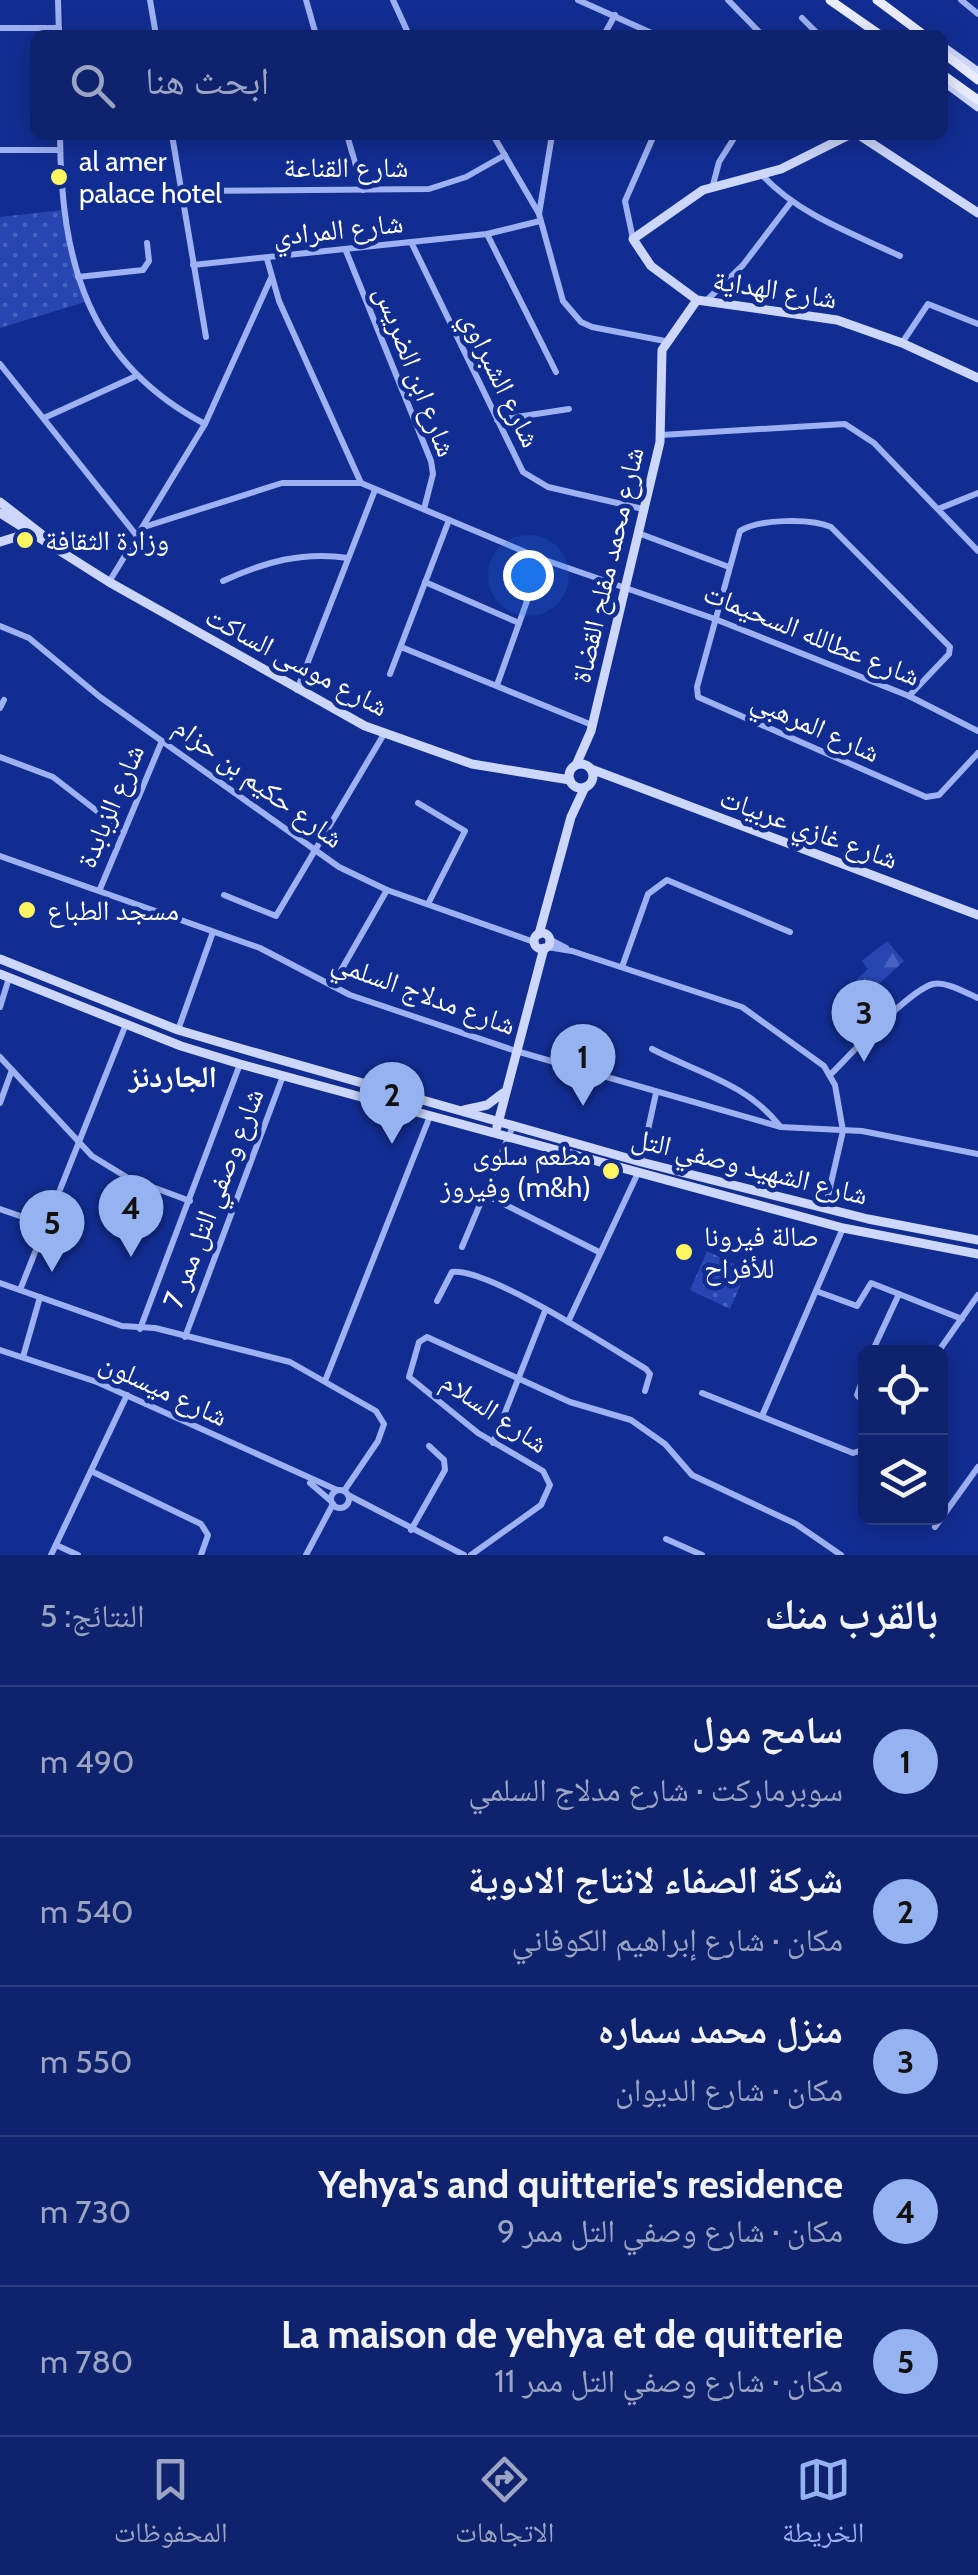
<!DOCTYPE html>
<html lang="ar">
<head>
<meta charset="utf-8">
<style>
	:root { --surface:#0e226e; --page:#1c2f76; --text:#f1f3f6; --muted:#9ba4c2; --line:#2e3f81; --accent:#95b2f1 }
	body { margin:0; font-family:Cabin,"Noto Naskh Arabic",sans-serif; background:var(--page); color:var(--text); direction:rtl }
	.controls { position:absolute; right:30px; bottom:30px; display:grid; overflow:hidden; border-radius:15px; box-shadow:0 5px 25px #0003 }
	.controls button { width:90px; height:90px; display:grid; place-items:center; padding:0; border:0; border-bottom:2px solid var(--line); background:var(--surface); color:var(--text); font:50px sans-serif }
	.you { position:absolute; left:528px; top:575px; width:35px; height:35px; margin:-25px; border:8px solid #fff; border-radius:50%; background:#1a73e8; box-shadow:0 0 0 15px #1a73e833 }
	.badge { display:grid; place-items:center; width:65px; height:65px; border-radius:50%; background:var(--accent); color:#111; font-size:32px; font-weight:700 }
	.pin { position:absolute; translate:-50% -82px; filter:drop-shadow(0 2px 5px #0008) }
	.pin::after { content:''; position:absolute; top:52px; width:35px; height:30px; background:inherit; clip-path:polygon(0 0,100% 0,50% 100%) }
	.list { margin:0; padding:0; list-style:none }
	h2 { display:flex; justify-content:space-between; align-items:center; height:130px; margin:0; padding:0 40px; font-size:42px }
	h2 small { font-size:32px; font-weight:400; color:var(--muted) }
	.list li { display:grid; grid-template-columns:65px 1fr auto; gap:30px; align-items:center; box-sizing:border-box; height:150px; padding:0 40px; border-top:2px solid var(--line) }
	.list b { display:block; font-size:38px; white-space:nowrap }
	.list p { margin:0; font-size:32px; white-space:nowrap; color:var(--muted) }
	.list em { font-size:32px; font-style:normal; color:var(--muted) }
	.icon { flex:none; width:55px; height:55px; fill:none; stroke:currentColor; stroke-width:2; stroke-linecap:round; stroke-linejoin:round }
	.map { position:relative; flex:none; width:978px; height:1555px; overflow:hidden; direction:ltr }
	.search { position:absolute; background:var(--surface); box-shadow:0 5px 25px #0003; left:30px; right:30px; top:30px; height:110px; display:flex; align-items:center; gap:25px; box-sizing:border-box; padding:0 35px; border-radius:15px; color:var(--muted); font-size:38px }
	.sheet { height:880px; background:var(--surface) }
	nav { display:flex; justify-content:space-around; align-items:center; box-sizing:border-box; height:140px; border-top:2px solid var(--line); background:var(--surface); font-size:28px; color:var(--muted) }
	nav a { display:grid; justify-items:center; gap:5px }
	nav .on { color:var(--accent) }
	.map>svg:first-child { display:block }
</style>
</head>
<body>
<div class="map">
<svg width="978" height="1555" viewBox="0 0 978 1555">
	<defs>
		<pattern id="forest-firs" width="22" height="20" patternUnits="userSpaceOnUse" patternTransform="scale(2.5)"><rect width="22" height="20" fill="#2746b2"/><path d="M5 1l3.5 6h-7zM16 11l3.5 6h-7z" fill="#4762be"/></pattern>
		<pattern id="park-dots" width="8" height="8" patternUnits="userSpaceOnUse" patternTransform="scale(2.5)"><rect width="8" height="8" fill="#2746b2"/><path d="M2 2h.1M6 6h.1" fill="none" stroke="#4762be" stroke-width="1.8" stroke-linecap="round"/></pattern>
	</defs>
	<rect width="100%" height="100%" fill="#122d92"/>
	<!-- forest -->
	<polygon fill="url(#forest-firs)" points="887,941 904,961 860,1001 849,991 861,985 857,979 868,969 862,961"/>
	<!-- park -->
	<g fill="url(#park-dots)">
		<polygon points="63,210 88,301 0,328 0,217"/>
		<polygon points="707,1251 747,1270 730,1309 690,1290"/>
	</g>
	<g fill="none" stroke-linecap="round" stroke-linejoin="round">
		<!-- street -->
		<g stroke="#9eb1f2" stroke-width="6">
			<polyline points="58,0 59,35"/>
			<polyline points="150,0 156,35"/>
			<polyline points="306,0 316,35"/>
			<polyline points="393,0 409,35"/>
			<polyline points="578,0 656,35"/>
			<polyline points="728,0 762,35"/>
			<polyline points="961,0 978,14"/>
			<polyline points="802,18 819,35"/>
			<polyline points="0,28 59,28"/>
			<polyline points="604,35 615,15"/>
			<path d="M60,135C61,261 87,362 205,424"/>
			<polyline points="172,135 206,337"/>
			<polyline points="347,135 363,190"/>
			<polyline points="493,135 538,212"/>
			<polyline points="552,135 539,214 563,301 581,322 592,327 665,341"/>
			<polyline points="0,150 60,150"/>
			<path d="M762,175C799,215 852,233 900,256"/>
			<polyline points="713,185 719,162 736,135"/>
			<polyline points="181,191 429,189 466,177 505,155"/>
			<polyline points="487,234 556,372"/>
			<polyline points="633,239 625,201 654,135"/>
			<polyline points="412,244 523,472 548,487 643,509"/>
			<polyline points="346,251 431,461 433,474 424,509"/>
			<polyline points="267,259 279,301 361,483"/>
			<polyline points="193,265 487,234 540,221"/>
			<polyline points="78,277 143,270 149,261 147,243"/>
			<polyline points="705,302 743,265 791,202"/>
			<polyline points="902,343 928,304 978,324"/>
			<polyline points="0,364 137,536"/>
			<polyline points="44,418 134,377"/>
			<polyline points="497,420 569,409"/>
			<polyline points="661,435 845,424 874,443 978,551"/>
			<polyline points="938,509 978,493"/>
			<polyline points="144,527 282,483 361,483 542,559 715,619 909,696 978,731"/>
			<polyline points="638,533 729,567"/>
			<path d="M223,581C264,562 303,551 348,558"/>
			<polyline points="109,582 205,424 271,278"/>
			<polyline points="425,582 519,623"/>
			<polyline points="0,626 29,638 100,697 339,867 387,890 534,942"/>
			<polyline points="401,647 592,725"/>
			<polyline points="390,674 449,520"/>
			<polyline points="497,685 542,559"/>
			<polyline points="297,690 375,490"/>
			<path d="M909,696L949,654L950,647L831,527C810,518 759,519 740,531L697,687L698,697L926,797L939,795L978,753"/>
			<polyline points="0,708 4,700"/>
			<polyline points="0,757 53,777 124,832"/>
			<polyline points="418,803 465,831 429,902"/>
			<polyline points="0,856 260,948 350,995 516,1051 781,1127 862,1131 978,1154"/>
			<polyline points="100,889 162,741"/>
			<polyline points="224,895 276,916 384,734"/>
			<polyline points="549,939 566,948"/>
			<polyline points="547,947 572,951 742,1007 824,1066 835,1085 843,1131 825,1209"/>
			<polyline points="622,967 648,894 667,880 790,932"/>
			<polyline points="332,986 387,890"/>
			<polyline points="0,1007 9,978"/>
			<polyline points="178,1030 213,932"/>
			<path d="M652,1049C698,1073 746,1083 780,1126"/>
			<polyline points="0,1057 92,1156 128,1178 190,1201"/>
			<path d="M831,1074C851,1054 908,991 933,984C946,981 966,993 978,998"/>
			<polyline points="0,1103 12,1070"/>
			<polyline points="641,1162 656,1093"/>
			<polyline points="486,1195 599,1252"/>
			<polyline points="0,1209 46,1225"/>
			<polyline points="462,1247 513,1126"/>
			<polyline points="0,1283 122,1326 155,1328 290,1362 376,1411 384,1424 378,1441 344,1491"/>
			<polyline points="20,1290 126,1024"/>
			<polyline points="816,1291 857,1306 871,1283 899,1294"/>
			<path d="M437,1301L452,1272C487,1267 611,1348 646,1369L650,1374L645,1391"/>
			<polyline points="568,1322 637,1175"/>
			<polyline points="140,1329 240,1064"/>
			<polyline points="185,1337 283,1076"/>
			<polyline points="0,1350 97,1382 337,1490"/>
			<polyline points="872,1352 899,1294 962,1319"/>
			<polyline points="938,1352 978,1295"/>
			<polyline points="23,1357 40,1297"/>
			<polyline points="866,1370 857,1395 866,1405"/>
			<polyline points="325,1381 430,1116"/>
			<polyline points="702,1393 853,1453 866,1449"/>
			<polyline points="762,1416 843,1228"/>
			<polyline points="493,1443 545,1311"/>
			<polyline points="91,1471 201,1524 208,1535 201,1555"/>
			<polyline points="310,1483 331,1501"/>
			<circle cx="340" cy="1499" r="9"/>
			<polyline points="348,1495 464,1555"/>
			<polyline points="935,1527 978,1467"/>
			<polyline points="411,1530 445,1470 444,1460 429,1446"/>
			<polyline points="666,1539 702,1555"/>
			<polyline points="56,1545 78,1555"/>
			<polyline points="51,1555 127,1395"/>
			<polyline points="306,1555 333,1504"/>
			<polyline points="471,1555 541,1505 550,1485 543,1471 478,1433 409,1377 419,1342 427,1337 570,1402 631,1420 665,1444 692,1475 796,1524 841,1555"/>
		</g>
		<!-- secondary -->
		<g stroke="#cdd7fc" stroke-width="9">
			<polyline points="943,47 978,72"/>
			<polyline points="943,81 978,107"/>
			<polyline points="849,135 781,169 703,190 633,239 651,266 697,300 837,320 902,343 978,378"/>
			<polyline points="859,135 978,213"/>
			<polyline points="0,502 49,540"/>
			<polyline points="0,513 109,582 365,726 472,764 570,780"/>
			<polyline points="0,542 29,533"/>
			<circle cx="581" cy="776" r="12"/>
			<polyline points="576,765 591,731 660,442 662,350 697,300"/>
			<polyline points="591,769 978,915"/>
			<circle cx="542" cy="941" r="8"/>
			<polyline points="539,934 571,817 585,787"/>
			<polyline points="0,959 178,1030 246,1050 641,1162 868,1219 978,1240"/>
			<polyline points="0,974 181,1046 240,1064 843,1228 978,1254"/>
			<polyline points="464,1110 487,1105 503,1093"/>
			<polyline points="497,1127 544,948"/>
		</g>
		<!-- primary -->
		<g stroke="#eaedff" stroke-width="9">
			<polyline points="830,0 880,35"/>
			<polyline points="877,0 924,35"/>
			<polyline points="943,53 978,80"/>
			<polyline points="943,75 978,100"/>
		</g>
	</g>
	<!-- markers -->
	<g fill="#fff560" stroke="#122d92" stroke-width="4">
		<circle cx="59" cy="177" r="10"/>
		<circle cx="25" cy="540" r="10"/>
		<circle cx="27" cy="910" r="10"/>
		<circle cx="611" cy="1171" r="10"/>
		<circle cx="684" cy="1252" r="10"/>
	</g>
	<g text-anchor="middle" stroke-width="9" stroke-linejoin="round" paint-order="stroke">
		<!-- poi labels -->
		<g font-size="28" fill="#fff" stroke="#122d92" text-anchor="start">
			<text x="79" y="171">al amer<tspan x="79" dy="32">palace hotel</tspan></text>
			<text x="45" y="550">وزارة الثقافة</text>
			<text x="47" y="920">مسجد الطباع</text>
			<text x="591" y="1165" text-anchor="end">مطعم سلوى<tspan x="591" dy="32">وفيروز (m&amp;h)</tspan></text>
			<text x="704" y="1246">صالة فيرونا<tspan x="704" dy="32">للأفراح</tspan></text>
		</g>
		<!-- street labels -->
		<g font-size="28" fill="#fff" stroke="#122d92">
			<text x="346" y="177">شارع القناعة</text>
			<text transform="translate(338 229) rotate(-6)" y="10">شارع المرادي</text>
			<text transform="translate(775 289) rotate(9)" y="10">شارع الهداية</text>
			<text transform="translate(416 371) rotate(69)" y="10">شارع ابن الضريس</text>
			<text transform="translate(501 379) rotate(64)" y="10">شارع الشبراوي</text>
			<text transform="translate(607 565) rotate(-77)" y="10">شارع محمد مفلح القضاة</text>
			<text transform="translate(812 634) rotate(22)" y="10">شارع عطالله السحيمات</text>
			<text transform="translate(297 661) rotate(28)" y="10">شارع موسى الساكت</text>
			<text transform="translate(816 726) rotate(24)" y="10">شارع المرهبي</text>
			<text transform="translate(259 782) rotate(36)" y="10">شارع حكيم بن حزام</text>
			<text transform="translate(110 806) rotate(-67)" y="10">شارع الزبابدة</text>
			<text transform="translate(809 828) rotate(20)" y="10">شارع غازي عربيات</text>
			<text transform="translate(424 993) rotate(20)" y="10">شارع مدلاج السلمي</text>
			<text transform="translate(750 1166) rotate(14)" y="10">شارع الشهيد وصفي التل</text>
			<text transform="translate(213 1198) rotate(-69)" y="10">شارع وصفي التل ممر 7</text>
			<text transform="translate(164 1389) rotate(25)" y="10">شارع ميسلون</text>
			<text transform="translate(495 1412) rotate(34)" y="10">شارع السلام</text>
		</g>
		<!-- neighbourhood labels -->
		<g font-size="30" font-weight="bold" fill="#fff" stroke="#122d92">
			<text x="173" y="1087">الجاردنز</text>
		</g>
	</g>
</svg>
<div class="controls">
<button><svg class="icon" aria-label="locate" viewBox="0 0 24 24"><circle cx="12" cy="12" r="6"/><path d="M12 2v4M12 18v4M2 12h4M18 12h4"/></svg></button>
<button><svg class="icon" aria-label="layers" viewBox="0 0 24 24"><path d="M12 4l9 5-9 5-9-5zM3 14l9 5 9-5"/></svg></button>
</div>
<div class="you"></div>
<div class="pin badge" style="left:583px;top:1106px">1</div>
<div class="pin badge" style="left:392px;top:1144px">2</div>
<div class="pin badge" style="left:864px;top:1062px">3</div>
<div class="pin badge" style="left:131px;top:1257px">4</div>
<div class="pin badge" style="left:52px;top:1272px">5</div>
<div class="search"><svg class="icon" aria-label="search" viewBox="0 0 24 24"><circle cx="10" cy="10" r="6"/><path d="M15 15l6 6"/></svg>ابحث هنا</div>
</div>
<section class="sheet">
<h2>بالقرب منك<small>النتائج: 5</small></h2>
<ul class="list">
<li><span class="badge">1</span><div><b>سامح مول</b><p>سوبرماركت · شارع مدلاج السلمي</p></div><em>490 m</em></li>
<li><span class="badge">2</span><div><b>شركة الصفاء لانتاج الادوية</b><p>مكان · شارع إبراهيم الكوفاني</p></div><em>540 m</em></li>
<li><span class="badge">3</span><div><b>منزل محمد سماره</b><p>مكان · شارع الديوان</p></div><em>550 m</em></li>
<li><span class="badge">4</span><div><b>Yehya's and quitterie's residence</b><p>مكان · شارع وصفي التل ممر 9</p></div><em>730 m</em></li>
<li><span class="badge">5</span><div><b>La maison de yehya et de quitterie</b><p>مكان · شارع وصفي التل ممر 11</p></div><em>780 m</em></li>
</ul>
</section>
<nav>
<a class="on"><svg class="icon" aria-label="map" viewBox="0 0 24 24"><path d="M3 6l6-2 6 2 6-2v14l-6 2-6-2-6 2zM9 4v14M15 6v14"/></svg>الخريطة</a>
<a><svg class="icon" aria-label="directions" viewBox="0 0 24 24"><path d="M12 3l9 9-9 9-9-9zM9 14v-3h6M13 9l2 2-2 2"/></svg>الاتجاهات</a>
<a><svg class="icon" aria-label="saved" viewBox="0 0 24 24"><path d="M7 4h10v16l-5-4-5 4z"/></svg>المحفوظات</a>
</nav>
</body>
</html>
